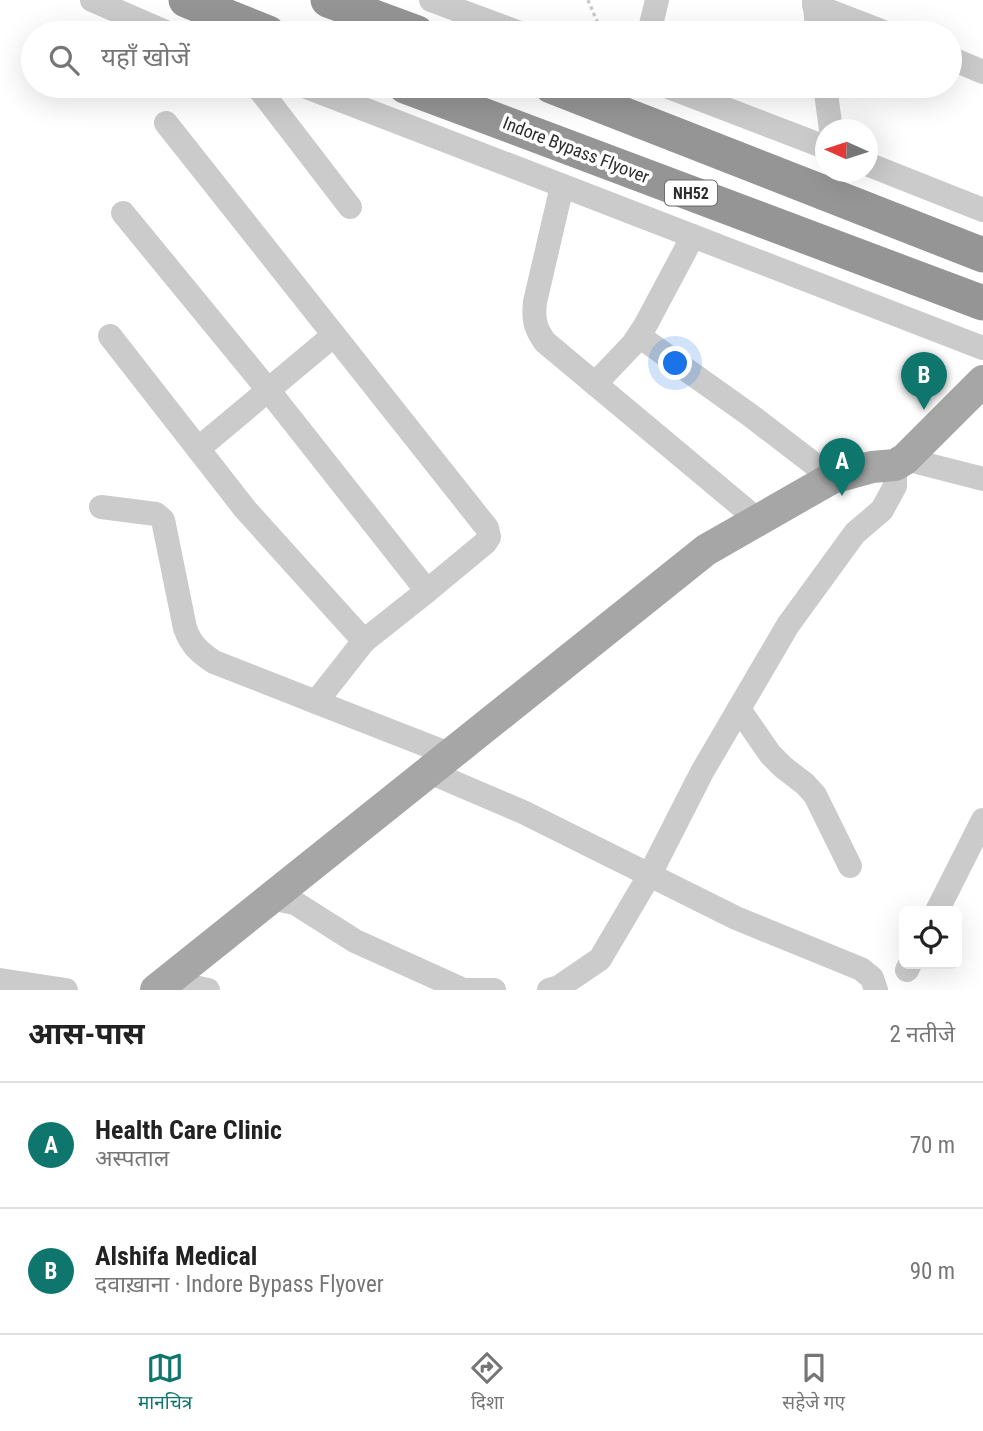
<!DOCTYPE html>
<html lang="hi">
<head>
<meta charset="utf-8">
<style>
	:root { --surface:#fff; --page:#f6f6f6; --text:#222; --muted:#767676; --line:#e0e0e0; --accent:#0f766e }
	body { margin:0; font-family:"Roboto Condensed","Noto Sans Devanagari",sans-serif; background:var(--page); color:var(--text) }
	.controls { position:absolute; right:21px; bottom:21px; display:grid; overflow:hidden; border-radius:10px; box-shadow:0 7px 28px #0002 }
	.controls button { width:63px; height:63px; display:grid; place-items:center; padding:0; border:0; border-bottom:2px solid var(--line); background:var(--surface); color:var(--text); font:35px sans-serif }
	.compass { position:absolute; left:815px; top:119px; width:63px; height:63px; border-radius:50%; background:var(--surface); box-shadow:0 7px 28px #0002; rotate:273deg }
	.you { position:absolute; left:676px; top:364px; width:24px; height:24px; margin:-18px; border:5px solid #fff; border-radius:50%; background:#1a73e8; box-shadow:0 0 0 10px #1a73e833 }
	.badge { display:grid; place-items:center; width:46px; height:46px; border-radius:50%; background:var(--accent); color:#fff; font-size:23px; font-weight:700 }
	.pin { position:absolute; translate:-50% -58px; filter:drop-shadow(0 2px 4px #0008) }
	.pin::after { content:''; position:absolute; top:37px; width:24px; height:21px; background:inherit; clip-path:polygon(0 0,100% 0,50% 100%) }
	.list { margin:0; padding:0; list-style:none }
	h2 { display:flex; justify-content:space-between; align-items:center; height:91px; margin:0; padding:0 28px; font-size:30px }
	h2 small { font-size:23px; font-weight:400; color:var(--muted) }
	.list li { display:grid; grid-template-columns:46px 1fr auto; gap:21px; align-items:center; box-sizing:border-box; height:126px; padding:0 28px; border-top:2px solid var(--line) }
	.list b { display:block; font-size:26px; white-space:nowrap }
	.list p { margin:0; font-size:23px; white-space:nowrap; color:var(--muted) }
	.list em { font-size:23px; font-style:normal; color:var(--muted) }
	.icon { flex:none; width:38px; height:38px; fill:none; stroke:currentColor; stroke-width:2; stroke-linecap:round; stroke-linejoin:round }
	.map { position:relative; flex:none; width:983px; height:990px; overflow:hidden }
	.search { position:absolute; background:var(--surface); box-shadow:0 7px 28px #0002; left:21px; right:21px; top:21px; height:77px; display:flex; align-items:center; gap:18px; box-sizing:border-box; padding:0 24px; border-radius:38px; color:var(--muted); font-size:26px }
	.sheet { height:343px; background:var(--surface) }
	nav { display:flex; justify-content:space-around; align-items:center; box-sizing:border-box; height:98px; border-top:2px solid var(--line); background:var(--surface); font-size:19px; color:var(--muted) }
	nav a { display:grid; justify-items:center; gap:4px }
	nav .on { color:var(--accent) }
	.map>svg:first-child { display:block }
</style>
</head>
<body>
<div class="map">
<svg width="983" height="990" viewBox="0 0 983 990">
	<rect width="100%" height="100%" fill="#fff"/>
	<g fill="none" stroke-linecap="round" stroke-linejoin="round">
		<!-- path -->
		<polyline stroke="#cbcbcb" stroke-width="3.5" stroke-dasharray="3.5 3.5" stroke-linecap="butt" points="588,0 602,33"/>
		<!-- minor -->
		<g stroke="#cbcbcb" stroke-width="24">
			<polyline points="92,0 168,33"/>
			<polyline points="431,0 520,33"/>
			<polyline points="814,0 818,33"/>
			<polyline points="814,5 886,33"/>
			<polyline points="649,33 657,0"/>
			<polyline points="950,58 983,72"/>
			<polyline points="257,86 350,207"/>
			<polyline points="304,86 983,348"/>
			<polyline points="666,86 825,147"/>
			<polyline points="825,86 831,130"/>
			<polyline points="166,123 487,528 489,537 485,543 427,591"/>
			<polyline points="867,164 983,210"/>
			<path d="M562,186L535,302C533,319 535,328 545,342L758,520"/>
			<polyline points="123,213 269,391 427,591 364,641 316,702 449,754"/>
			<polyline points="110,336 245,509 364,641"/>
			<polyline points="639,336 750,415 832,478"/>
			<polyline points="595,384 633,344 645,326 693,236"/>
			<polyline points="199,448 334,335"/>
			<polyline points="905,459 983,479"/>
			<path d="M101,507L156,514L163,520L185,628C191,645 199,652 214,662L316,702"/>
			<polyline points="739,709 770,754 783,767 805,784 815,795 850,866"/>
			<polyline points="427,771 523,812 736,918 861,969 872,978 876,990"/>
			<polyline points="269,898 295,903 355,941 459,988"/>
			<polyline points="937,911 983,820"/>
			<polyline points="907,970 910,964"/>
			<polyline points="0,980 66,990"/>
			<polyline points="166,981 208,990"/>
			<polyline points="458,990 494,990"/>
			<polyline points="549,990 559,987 600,959 649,876 702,772 788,625 855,533 882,510 895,486 895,465"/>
		</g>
		<!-- major -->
		<polyline stroke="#a6a6a6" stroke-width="32" points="156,990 706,550 832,478 872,467 895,465 905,459 983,381"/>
		<!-- highway -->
		<g stroke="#959595" stroke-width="35">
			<polyline points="186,0 268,33"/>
			<polyline points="328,0 417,33"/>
			<polyline points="405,86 983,303"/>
			<polyline points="551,86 983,255"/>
		</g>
	</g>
	<g text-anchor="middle" stroke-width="7" stroke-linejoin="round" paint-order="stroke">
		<!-- shield labels -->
		<rect fill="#fff" stroke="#6d6d6d" stroke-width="2" x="665" y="180.5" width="52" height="25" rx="5"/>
		<g font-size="16" font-weight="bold" fill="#2e2e2e">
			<text x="691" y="199">NH52</text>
		</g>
		<!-- street labels -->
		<g font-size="18" fill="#2e2e2e" stroke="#fff">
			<text transform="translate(576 150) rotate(21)" y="6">Indore Bypass Flyover</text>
		</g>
	</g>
</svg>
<div class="controls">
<button><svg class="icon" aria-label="locate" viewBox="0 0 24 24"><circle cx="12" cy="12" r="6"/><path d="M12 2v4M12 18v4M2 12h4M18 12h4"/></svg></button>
</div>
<svg class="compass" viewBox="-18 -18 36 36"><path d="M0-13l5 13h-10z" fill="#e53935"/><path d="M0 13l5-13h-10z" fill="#767676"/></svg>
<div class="you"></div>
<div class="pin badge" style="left:842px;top:496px">A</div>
<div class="pin badge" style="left:924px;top:410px">B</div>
<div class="search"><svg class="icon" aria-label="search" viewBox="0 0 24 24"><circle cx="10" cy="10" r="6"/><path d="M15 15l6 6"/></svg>यहाँ खोजें</div>
</div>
<section class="sheet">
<h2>आस-पास<small>2 नतीजे</small></h2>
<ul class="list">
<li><span class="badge">A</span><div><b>Health Care Clinic</b><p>अस्पताल</p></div><em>70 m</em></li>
<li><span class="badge">B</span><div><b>Alshifa Medical</b><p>दवाख़ाना · Indore Bypass Flyover</p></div><em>90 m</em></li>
</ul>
</section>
<nav>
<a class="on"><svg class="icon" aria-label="map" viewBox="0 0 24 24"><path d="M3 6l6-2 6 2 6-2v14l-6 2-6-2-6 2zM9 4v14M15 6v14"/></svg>मानचित्र</a>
<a><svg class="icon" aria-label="directions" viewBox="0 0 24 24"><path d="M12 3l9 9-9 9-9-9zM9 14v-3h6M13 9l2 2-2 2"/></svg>दिशा</a>
<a><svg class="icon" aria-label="saved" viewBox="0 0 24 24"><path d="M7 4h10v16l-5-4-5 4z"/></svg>सहेजे गए</a>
</nav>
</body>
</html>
